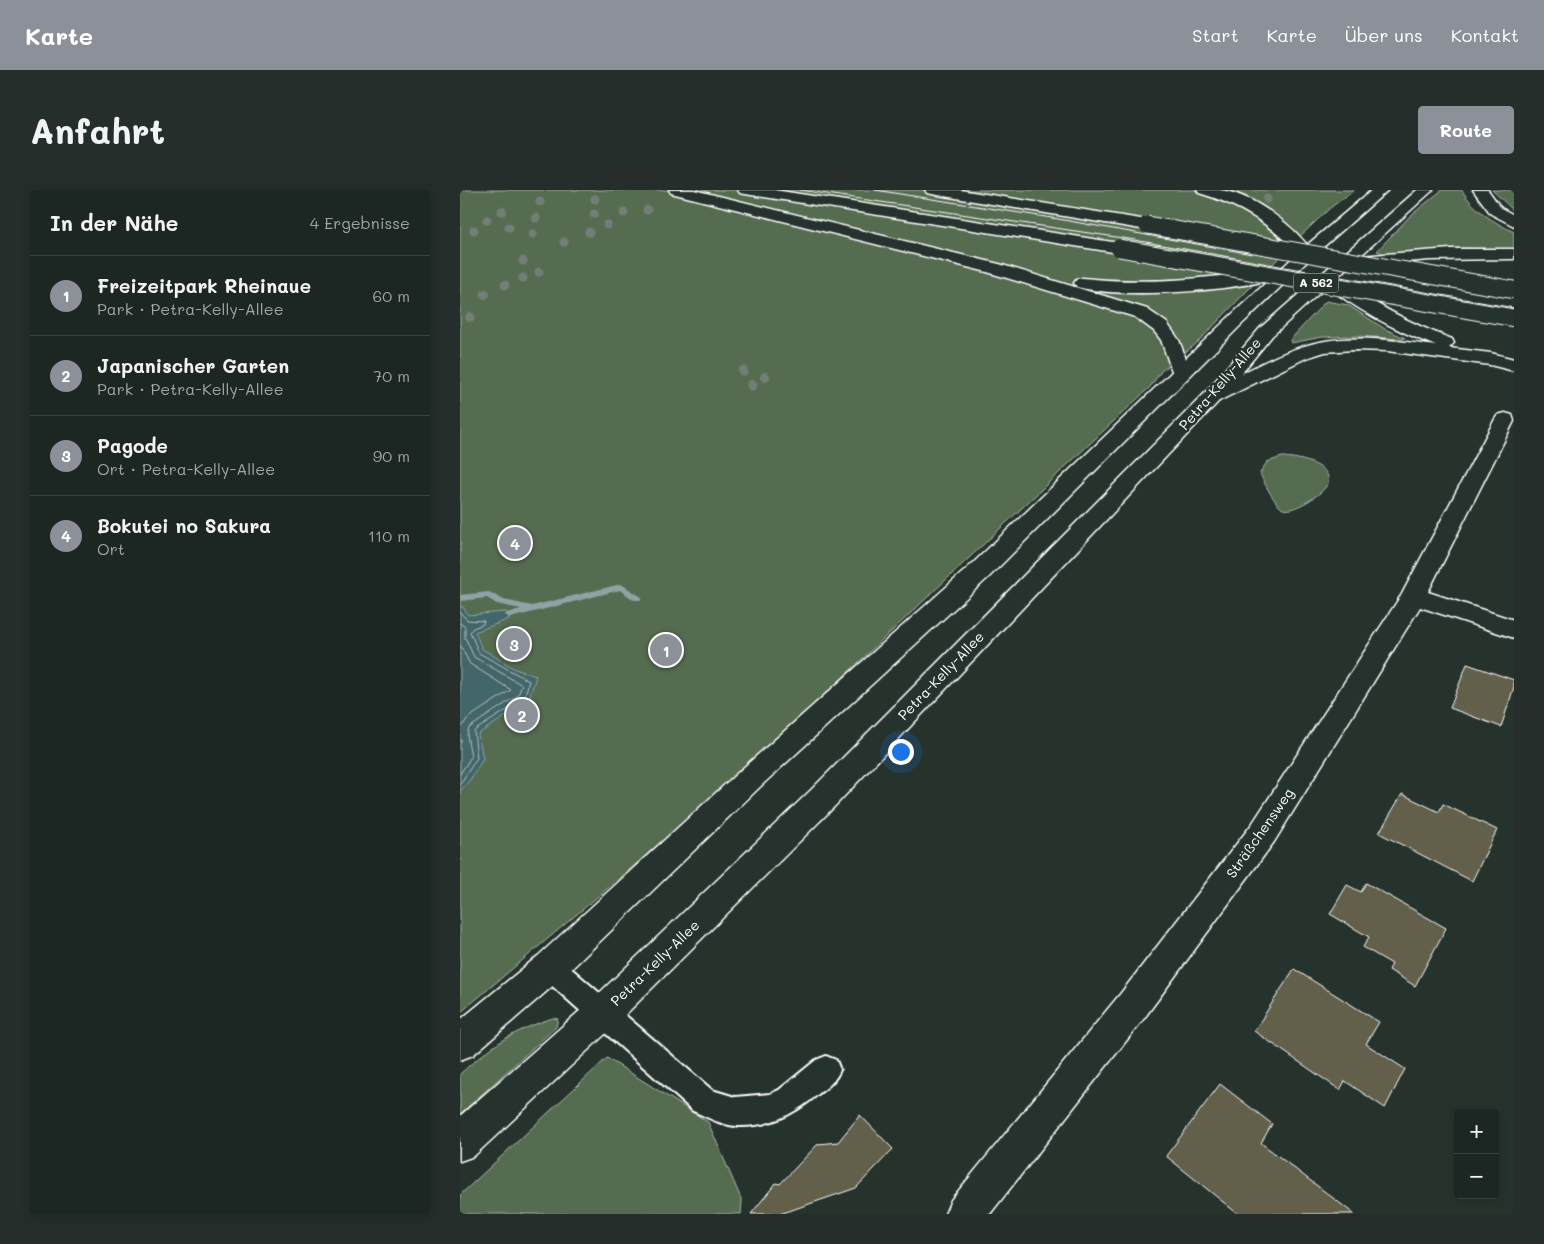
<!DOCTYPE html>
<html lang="de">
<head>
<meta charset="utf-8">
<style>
	:root { --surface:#1c2622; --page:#252e2a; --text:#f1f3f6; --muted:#a0a5a5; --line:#3a4340; --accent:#8c9099 }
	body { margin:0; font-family:Mali,sans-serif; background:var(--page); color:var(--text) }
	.controls { position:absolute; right:15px; bottom:15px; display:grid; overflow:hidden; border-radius:5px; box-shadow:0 2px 12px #0003 }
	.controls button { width:45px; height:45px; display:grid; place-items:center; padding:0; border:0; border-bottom:1px solid var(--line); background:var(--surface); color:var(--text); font:25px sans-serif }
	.you { position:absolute; left:440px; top:561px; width:18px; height:18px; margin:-12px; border:4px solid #fff; border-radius:50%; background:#1a73e8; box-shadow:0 0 0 8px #1a73e833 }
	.badge { display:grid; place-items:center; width:32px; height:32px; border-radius:50%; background:var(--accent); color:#fff; font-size:16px; font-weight:700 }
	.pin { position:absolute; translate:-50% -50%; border:2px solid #fff; box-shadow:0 1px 5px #0006 }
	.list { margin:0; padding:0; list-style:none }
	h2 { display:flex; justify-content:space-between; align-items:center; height:65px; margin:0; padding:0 20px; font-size:21px }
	h2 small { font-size:16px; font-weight:400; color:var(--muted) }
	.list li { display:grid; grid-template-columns:32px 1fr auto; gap:15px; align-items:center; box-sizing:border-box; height:80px; padding:0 20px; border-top:1px solid var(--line) }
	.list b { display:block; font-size:19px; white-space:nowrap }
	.list p { margin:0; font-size:16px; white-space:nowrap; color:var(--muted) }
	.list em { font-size:16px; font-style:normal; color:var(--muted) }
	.map { position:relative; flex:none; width:1054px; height:1024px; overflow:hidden; border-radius:5px }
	header { display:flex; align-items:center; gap:30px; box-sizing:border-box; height:70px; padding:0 25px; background:var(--accent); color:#fff }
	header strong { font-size:24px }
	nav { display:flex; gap:28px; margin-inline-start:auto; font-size:18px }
	.intro { display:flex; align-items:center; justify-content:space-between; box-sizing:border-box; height:120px; padding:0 30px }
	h1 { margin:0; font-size:35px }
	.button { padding:12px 22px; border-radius:5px; background:var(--accent); color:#fff; font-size:18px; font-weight:700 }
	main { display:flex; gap:30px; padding:0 30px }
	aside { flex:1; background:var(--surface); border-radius:5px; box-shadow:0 2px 12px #0003 }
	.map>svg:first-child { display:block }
</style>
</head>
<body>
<header>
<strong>Karte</strong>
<nav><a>Start</a><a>Karte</a><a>Über uns</a><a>Kontakt</a></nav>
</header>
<div class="intro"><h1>Anfahrt</h1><a class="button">Route</a></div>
<main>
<aside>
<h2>In der Nähe<small>4 Ergebnisse</small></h2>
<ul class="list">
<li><span class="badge">1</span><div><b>Freizeitpark Rheinaue</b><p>Park · Petra-Kelly-Allee</p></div><em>60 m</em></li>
<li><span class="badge">2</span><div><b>Japanischer Garten</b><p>Park · Petra-Kelly-Allee</p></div><em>70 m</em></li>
<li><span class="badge">3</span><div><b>Pagode</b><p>Ort · Petra-Kelly-Allee</p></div><em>90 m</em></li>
<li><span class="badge">4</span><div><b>Bokutei no Sakura</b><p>Ort</p></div><em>110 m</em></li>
</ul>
</aside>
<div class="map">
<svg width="1054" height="1024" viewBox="0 0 1054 1024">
	<rect width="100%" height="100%" fill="#26332d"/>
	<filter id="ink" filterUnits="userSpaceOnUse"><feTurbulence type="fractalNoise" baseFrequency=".02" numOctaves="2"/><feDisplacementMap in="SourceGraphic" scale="10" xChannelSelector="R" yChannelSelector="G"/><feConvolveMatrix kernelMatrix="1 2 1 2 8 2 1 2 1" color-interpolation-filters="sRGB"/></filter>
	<g filter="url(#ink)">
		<!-- green -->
		<g fill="#556c51" stroke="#aab6a8">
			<polygon points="0,0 894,0 870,18 835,51 736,154 702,180 690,197 328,539 168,681 0,823"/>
			<path d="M982,0H1002C1012,19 1035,33 1054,42V59L1001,58L925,64L917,61L950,26Z"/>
			<polygon points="1032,0 1054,0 1054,21"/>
			<polygon points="866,111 888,115 925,139 945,148 943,149 898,146 862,147 831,153 830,150"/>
			<path d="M822,267C834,267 873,274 868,293C865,303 833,323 823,319C817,317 802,290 800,283L807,272Z"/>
			<path d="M93,828L98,829L96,837L0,924V884C31,856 52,841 93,828Z"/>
			<polygon points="147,868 248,932 282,1011 281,1024 0,1024 0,1005"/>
		</g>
		<!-- water -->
		<polygon fill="#436669" stroke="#8ea3a5" points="0,417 3,417 8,425 46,422 50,425 49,429 15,442 22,459 55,479 76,486 68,512 18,544 23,569 10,590 0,601 0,554 2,550 0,550"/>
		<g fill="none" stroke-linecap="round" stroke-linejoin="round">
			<!-- shore -->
			<g stroke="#b4c2c3" stroke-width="1">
				<polyline points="0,422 7,430 24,431 23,434 13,438 10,442 19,463 69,491 64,509 14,541 17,568 0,594"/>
				<polyline points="0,433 5,437 5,447 14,467 62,495 58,505 9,538 7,545 11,567 0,584"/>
				<polyline points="0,455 10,474 51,500 8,528 0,539"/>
			</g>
			<!-- stream -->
			<polygon fill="#8ea3a5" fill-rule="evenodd" points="161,394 180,406 182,408 180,410 174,410 160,400 50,428 45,425 47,423 61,419 37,414 27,408 0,411 0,405 29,402 44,410 72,416"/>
		</g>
		<!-- building -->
		<g fill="#625f4c" stroke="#fff">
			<polygon points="1007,474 1054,490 1054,497 1041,537 990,518"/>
			<polygon points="942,604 979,622 983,614 1037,640 1012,691 919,643"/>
			<polygon points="906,693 986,738 955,796 929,780 932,774 903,757 909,747 870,724 887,695 901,702"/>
			<polygon points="834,779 919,832 906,854 945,879 925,918 885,891 880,900 794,841"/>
			<polygon points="760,894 812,934 801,953 894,1024 778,1024 706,966"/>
			<polygon points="400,925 433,959 396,998 320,1024 291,1024 316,993 320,994 358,954 378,952"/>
		</g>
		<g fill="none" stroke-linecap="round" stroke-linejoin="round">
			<defs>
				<path id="service" d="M90,765L99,768L252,900L275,907L310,904L319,900L356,870L366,866L376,870L380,880C375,892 367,897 357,905C333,925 309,937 277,936C263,936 245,926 233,921L81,786L77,777L81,768Z"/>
				<polygon id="minor" points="1045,223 1052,225 1054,231 968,402 1054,430 1054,448 960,417 814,652 685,827 530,1024 485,1024 491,1010 661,803 792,634 942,404 1035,229 1038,225"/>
				<g id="secondary">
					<polygon points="912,0 928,0 852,67 781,135 529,387 303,594 102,788 13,865 0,870 0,830 78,766 283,578 511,375 769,127 840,61"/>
					<polygon points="957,0 973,0 812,146 759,211 373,618 155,835 14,966 0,971 0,926 131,811 351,600 745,203 800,138"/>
				</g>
				<g id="motorway">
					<polygon points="209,0 234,0 539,74 687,119 707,133 719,150 731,183 728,187 721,189 714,187 701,150 694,141 675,127 527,82 211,3"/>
					<polygon points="278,0 314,0 659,53 665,55 667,58 665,61 659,63 285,4 280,3"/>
					<polygon points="465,0 500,0 687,30 693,32 695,35 693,38 687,40 472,4 467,3"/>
					<path d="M737,0C744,0 752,0 760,0C793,4 836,37 854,64L852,67H840C812,34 780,15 739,3Z"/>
					<polygon points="1013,0 1028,0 1041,18 1054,25 1054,36 1031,24"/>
					<polygon points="991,59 1054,59 1054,69 970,70 886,77 880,76 878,72 880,68 886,67"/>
					<path d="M819,78L825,79L827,83L825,87C773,100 669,110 617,97L614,93L617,89L623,88C689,95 753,88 819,78Z"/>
					<path d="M867,83L873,84C910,112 948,133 992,149L994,153L989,158L1031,163L1054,169V181L1030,175L927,161L893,160L865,162L846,168L759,211L752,213L745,211L742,207L745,203C783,184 823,158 865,151C902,145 939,151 976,156C934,140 896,119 861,92L859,88L861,84Z"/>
				</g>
			</defs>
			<!-- service casing -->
			<use href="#service" stroke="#fff" stroke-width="4"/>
			<!-- minor casing -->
			<use href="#minor" stroke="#fff" stroke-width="3"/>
			<!-- secondary casing -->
			<use href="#secondary" stroke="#fff" stroke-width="3"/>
			<!-- motorway casing -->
			<use href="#motorway" stroke="#fff" stroke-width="3"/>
			<!-- service -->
			<use href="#service" fill="#26332d" fill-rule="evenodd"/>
			<!-- minor -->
			<use href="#minor" fill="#26332d" fill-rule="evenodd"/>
			<!-- secondary -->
			<use href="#secondary" fill="#26332d" fill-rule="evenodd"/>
			<!-- motorway -->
			<use href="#motorway" fill="#26332d" fill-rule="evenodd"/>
			<!-- tram -->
			<g stroke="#fff" stroke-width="1">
				<polyline points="340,0 669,49 1054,118"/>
				<polyline points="415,0 598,29 792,64"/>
			</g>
			<defs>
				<g id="motorway-bridge">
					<polyline points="687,35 1054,100"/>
					<polyline points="659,58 1054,128"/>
				</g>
			</defs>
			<!-- motorway-bridge casing -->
			<use href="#motorway-bridge" stroke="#fff" stroke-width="19" stroke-linecap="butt"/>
			<!-- motorway-bridge -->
			<use href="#motorway-bridge" stroke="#26332d" stroke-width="17"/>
		</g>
		<!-- trees -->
		<g fill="#737f76">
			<circle cx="135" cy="9" r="4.5"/>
			<circle cx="807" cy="9" r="4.5"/>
			<circle cx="80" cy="12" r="4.5"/>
			<circle cx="187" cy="20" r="4.5"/>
			<circle cx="42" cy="21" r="4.5"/>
			<circle cx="164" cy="23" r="4.5"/>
			<circle cx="134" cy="24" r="4.5"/>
			<circle cx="76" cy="28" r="4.5"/>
			<circle cx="27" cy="30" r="4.5"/>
			<circle cx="147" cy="35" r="4.5"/>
			<circle cx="49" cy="37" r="4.5"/>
			<circle cx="14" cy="40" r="4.5"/>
			<circle cx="129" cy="42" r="4.5"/>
			<circle cx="73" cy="44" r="4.5"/>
			<circle cx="104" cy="52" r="4.5"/>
			<circle cx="63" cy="71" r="4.5"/>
			<circle cx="79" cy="82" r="4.5"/>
			<circle cx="63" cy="88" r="4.5"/>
			<circle cx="45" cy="95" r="4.5"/>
			<circle cx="25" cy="104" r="5"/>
			<circle cx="10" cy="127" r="5"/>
			<circle cx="283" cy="181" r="5"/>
			<circle cx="305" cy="187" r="5"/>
			<circle cx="292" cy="195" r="5.5"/>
		</g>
	</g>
	<g text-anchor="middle" stroke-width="5" stroke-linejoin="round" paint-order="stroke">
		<!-- shield labels -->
		<rect fill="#26332d" stroke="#bec2c0" stroke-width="1" x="833.5" y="83.5" width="45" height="19" rx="4"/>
		<g font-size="12" font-weight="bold" fill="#fff">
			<text x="856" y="97">A 562</text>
		</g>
		<!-- street labels -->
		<g font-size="14" fill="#fff" stroke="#26332d">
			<text transform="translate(760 194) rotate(-49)" y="5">Petra-Kelly-Allee</text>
			<text transform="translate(481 486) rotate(-46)" y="5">Petra-Kelly-Allee</text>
			<text transform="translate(800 643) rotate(-55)" y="5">Sträßchensweg</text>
			<text transform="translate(195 773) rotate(-44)" y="5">Petra-Kelly-Allee</text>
		</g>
	</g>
</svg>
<div class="controls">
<button>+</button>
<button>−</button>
</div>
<div class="you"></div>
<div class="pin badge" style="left:206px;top:460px">1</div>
<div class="pin badge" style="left:62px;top:525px">2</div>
<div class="pin badge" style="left:54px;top:454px">3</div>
<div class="pin badge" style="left:55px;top:353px">4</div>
</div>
</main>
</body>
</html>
